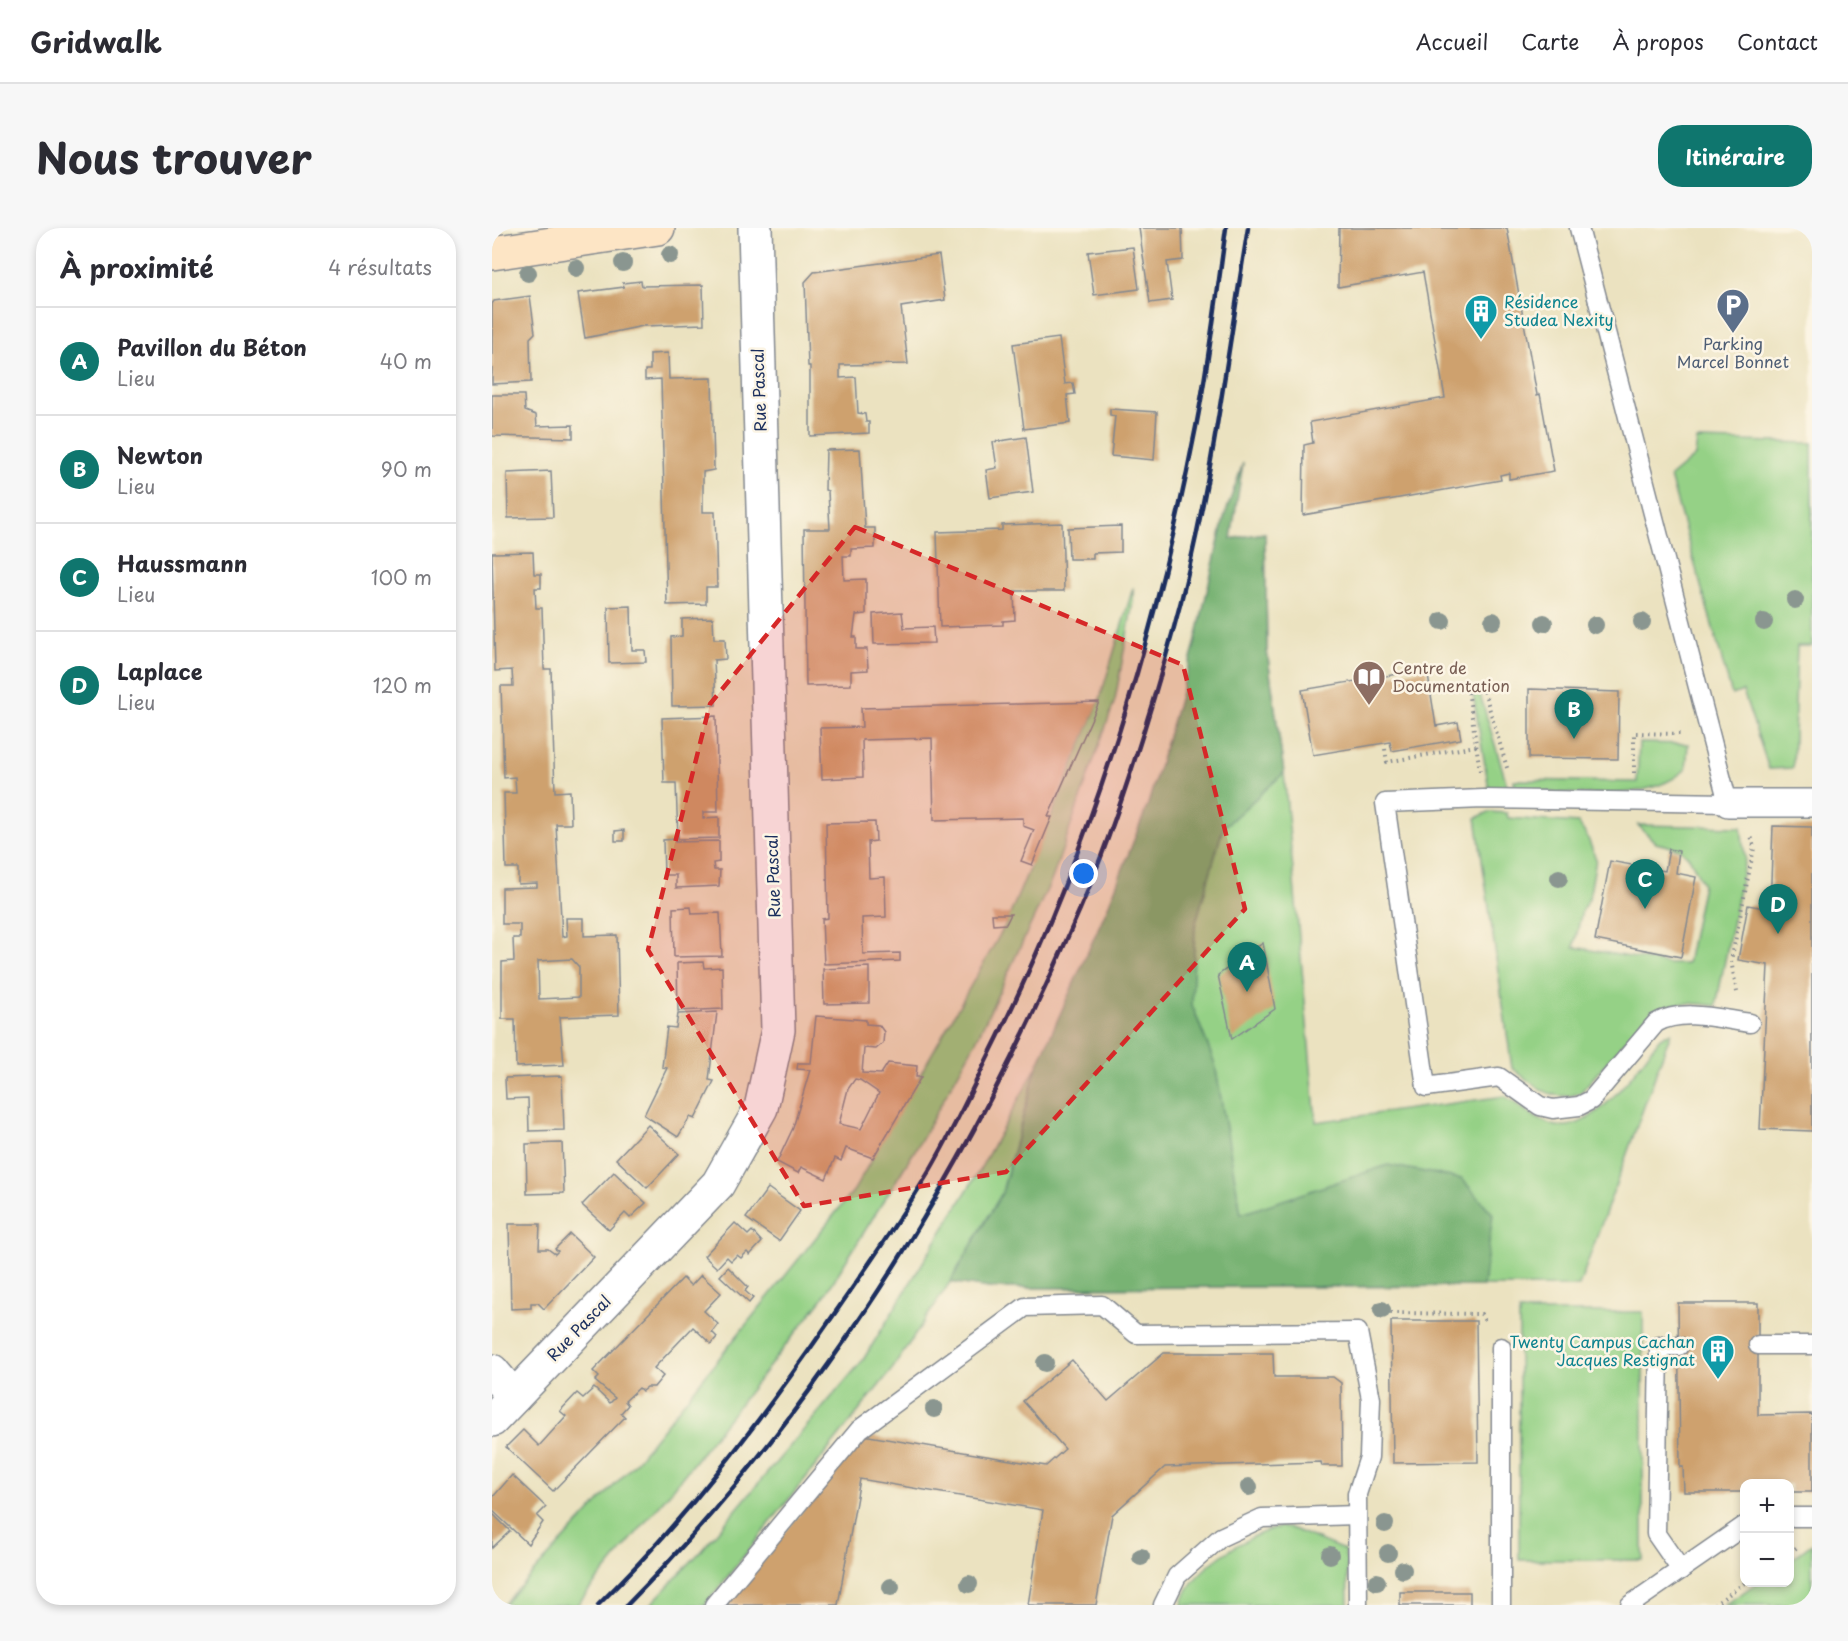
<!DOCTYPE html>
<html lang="fr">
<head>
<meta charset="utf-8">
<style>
	:root { --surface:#fff; --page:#f7f7f7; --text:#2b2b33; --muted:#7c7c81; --line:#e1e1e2; --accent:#0f766e }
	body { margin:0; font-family:"Playpen Sans",sans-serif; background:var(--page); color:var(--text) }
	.controls { position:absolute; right:18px; bottom:18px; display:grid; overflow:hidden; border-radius:12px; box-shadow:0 3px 9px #0003 }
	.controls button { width:54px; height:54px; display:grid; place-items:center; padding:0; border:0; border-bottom:2px solid var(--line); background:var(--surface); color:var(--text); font:30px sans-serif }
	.you { position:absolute; left:592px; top:646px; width:21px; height:21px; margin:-15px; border:4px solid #fff; border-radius:50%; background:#1a73e8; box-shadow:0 0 0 9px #1a73e833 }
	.badge { display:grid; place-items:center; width:39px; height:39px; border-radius:50%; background:var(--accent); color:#fff; font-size:20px; font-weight:700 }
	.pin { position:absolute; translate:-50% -50px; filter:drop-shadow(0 2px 3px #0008) }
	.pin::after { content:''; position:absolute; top:32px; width:21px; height:18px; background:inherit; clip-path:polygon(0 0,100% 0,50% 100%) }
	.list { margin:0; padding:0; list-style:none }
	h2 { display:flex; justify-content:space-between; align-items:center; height:78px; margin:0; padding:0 24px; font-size:26px }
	h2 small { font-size:20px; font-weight:400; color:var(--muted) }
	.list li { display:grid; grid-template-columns:39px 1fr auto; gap:18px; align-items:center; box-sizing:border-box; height:108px; padding:0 24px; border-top:2px solid var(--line) }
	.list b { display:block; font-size:22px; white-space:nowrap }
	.list p { margin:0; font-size:20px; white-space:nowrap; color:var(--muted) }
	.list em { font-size:20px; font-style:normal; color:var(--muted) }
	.map { position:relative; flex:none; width:1320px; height:1377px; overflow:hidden; border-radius:24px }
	header { display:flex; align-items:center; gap:36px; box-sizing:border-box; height:84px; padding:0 30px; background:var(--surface); border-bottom:2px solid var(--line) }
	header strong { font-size:28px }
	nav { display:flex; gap:33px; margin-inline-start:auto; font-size:21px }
	.intro { display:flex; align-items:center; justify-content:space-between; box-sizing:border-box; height:144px; padding:0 36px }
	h1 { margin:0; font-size:42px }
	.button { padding:15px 27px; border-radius:24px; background:var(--accent); color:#fff; font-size:21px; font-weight:700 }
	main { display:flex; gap:36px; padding:0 36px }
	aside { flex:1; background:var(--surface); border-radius:24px; box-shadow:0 3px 9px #0003 }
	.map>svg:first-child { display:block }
</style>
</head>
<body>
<header>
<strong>Gridwalk</strong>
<nav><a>Accueil</a><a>Carte</a><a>À propos</a><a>Contact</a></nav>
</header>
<div class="intro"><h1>Nous trouver</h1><a class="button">Itinéraire</a></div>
<main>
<aside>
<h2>À proximité<small>4 résultats</small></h2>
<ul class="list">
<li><span class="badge">A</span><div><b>Pavillon du Béton</b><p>Lieu</p></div><em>40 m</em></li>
<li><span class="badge">B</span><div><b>Newton</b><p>Lieu</p></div><em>90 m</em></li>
<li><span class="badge">C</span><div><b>Haussmann</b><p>Lieu</p></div><em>100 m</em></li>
<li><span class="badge">D</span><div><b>Laplace</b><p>Lieu</p></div><em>120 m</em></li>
</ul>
</aside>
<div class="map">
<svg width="1320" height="1377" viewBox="0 0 1320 1377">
	<rect width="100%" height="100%" fill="#fcf5e5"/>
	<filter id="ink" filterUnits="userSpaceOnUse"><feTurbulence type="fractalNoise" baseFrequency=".0167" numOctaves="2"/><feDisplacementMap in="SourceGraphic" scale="12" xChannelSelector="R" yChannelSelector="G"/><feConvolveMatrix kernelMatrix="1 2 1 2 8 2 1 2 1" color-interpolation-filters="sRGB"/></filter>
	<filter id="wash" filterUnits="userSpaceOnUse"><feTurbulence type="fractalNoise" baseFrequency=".008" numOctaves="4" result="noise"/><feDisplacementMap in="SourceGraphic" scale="24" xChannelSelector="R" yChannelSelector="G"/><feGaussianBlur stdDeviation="1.35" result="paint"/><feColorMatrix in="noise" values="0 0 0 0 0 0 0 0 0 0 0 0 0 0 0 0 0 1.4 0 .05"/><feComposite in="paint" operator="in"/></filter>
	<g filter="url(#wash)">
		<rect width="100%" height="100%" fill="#ebe2c0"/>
		<!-- green -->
		<g fill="#95d186" stroke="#588072" stroke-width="1.5">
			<polygon points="1205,212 1320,215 1320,418 1305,418 1301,540 1277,541 1251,463 1240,467 1178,249 1203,228"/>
			<path d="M773,305L775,423L792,545L824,894L1013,868C1028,878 1047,895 1065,898C1105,904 1147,837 1168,810L1179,804L1087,1058L497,1060L458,1054L401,1140L213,1377H158L209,1323L371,1132L487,943L545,838L511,960L600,773L738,311Z"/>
			<polygon points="641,360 641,374 623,472 560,651 484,813 425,919 331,1070 180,1262 85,1377 11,1377 143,1235 362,962 514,696 607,474"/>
			<polygon points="987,463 1015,557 1014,561 997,561 981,466"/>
			<path d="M1147,515L1196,516L1194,541C1155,578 1073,564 1023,562L1022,552L1145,554Z"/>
			<path d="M997,584L1015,585L1016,590L1086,595L1095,608L1104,631L1097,671L1090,682L1082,719L1177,736H1195L1211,656L1198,631L1188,621L1164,615L1146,597L1249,599L1253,631L1224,778C1198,774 1178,772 1155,788L1088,865C1060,876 1041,856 1020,840L984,590Z"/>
			<rect x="1027" y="1084" width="124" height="248"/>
			<path d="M788,1299L801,1301L852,1322L855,1335L856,1377H690C695,1343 758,1305 788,1299Z"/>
			<polygon points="1320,1316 1320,1377 1233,1377 1265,1355 1298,1354 1298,1332"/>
		</g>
		<!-- forest -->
		<polygon fill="#78b373" stroke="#4a7168" stroke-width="1.5" points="751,235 739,311 773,305 775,423 792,545 731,600 703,698 700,777 723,836 749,986 896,937 970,951 1001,986 991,1058 497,1060 458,1054 510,965 545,838 617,676 656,576 701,424 732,290"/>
		<g id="blocks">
			<!-- building -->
			<g fill="#cea16e" fill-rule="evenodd">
				<polygon points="647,0 690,0 691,32 675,34 680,72 658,75"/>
				<polygon points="847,0 1015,0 1045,167 1048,166 1062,243 1017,251 1017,245 1008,247 1009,252 811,287 812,217 821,215 818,194 953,170 931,44 846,59"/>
				<polygon points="641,19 647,61 602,67 596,24"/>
				<polygon points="447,27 453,72 409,79 416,136 348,137 348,150 364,149 366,185 373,186 374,194 377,194 377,205 318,208 318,138 316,138 313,54 322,44"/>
				<polygon points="149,53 150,58 211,57 212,96 151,98 93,110 86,65 132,59 131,55"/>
				<polygon points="38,68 43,105 38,110 39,154 0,156 0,76 2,73"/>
				<polygon points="567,110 573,156 581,155 583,166 575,167 578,195 532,201 521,116"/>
				<polygon points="176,125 177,151 220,150 222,242 211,244 211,284 223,284 225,359 214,359 214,376 175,377 169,151 153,152 153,142 158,142 158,126"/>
				<polygon points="0,167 32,167 33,183 44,187 45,198 81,197 81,210 0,208"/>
				<polygon points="618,181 665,184 662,232 619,228 623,188 618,187"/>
				<polygon points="534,209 541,264 498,270 494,242 505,240 501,214"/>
				<polygon points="368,221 373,300 383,300 383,320 359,321 359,328 351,328 352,352 374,351 374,386 364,387 361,409 364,409 364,421 375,421 376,442 359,443 359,457 314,458 312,301 338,301 336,263 333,262 334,222"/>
				<polygon points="59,243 61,289 16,290 15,245"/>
				<polygon points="570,295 572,363 522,363 523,392 511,393 511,397 448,399 445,304 510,302 510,297"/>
				<polygon points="629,298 629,324 601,325 601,331 577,331 576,300"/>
				<path d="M41,324L42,346H49V360H43L44,380H50L52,441H59L63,564L78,563L79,596H64L70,709L75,708L74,690H92V708L125,707L127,787L68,789L72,837L24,839L23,791H10V734L22,733L21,710H28V696H10V660L45,659V655L26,656V640H14L12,565H24L23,549L12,550L9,458H21L20,442L3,443L0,325ZM80,731L87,739V769L47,771L46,733Z"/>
				<polygon points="139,378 140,422 153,422 154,434 117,435 116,379"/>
				<polygon points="410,384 412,400 441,399 442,415 382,416 381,386"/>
				<polygon points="221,390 222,411 233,411 234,431 222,432 224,477 180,478 179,409 190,408 190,391"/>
				<polygon points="935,441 944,498 966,494 969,511 900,523 898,514 821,527 810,462"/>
				<polygon points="1037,461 1127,464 1126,531 1037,530"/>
				<polygon points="607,474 556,589 560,589 540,637 529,633 542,602 531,598 531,590 442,592 440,510 370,512 371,549 330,551 328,500 370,499 369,480"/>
				<polygon points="224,488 226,584 211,584 211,590 227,589 227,610 186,611 184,555 172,555 170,490"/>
				<polygon points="383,594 384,613 376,614 377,650 393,649 394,689 370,690 371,726 408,725 408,733 332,736 330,691 336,690 334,595"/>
				<polygon points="1281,598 1320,599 1320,903 1268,901 1276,737 1246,732 1256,677 1278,681"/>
				<polygon points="132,602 132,613 123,613 123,603"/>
				<polygon points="183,611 183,614 227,613 227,634 221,635 222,642 228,642 227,658 184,660 184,647 172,647 171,612"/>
				<polygon points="1177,621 1187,623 1184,645 1204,649 1189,729 1103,712 1118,633 1173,643"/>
				<polygon points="199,679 200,686 228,685 230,728 182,729 181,680"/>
				<polygon points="500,686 519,686 514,696 501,697"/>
				<polygon points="771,715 783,781 740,811 726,747"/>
				<polygon points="211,734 212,740 230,739 231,781 186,783 185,735"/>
				<polygon points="377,739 377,775 332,776 331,741"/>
				<polygon points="225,784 217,852 222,853 203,891 198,889 186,909 152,887 175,840 170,839 175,799 184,800 186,786"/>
				<path d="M324,788L374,792V796L387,797L392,804L391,815L384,821L372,820L370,845L389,846L396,835L425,838L424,849H429L381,930L354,920L349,933L343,930L334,951L309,939L306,945L285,934L301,900L318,842L305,841L306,835H319ZM363,851L368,852L387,865L369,901L347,896L356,861Z"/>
				<polygon points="70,848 72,902 37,903 36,870 14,871 13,850"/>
				<polygon points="156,897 187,926 155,960 124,931"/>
				<polygon points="70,915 72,965 35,966 34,916"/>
				<polygon points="122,944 154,975 138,990 133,985 117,1002 90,977"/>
				<polygon points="276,960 308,983 287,1013 254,990"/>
				<polygon points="243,995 256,1007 260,1003 270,1014 258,1027 255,1024 249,1030 245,1027 239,1033 235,1029 225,1040 212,1028"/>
				<polygon points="17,996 48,996 47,1021 56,1021 63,1026 66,1023 63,1021 78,1006 102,1029 52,1081 46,1075 39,1075 39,1080 19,1081"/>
				<polygon points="236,1039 256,1059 253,1063 261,1070 257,1075 228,1048"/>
				<polygon points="209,1047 229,1065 212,1083 226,1096 220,1104 225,1109 219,1116 201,1099 162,1140 171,1148 162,1159 155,1159 150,1163 147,1160 133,1173 136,1177 129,1185 133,1189 61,1263 14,1219 31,1202 47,1218 74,1188 68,1183 85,1165 91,1170 102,1160 118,1175 123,1170 103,1153 107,1149 101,1143 191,1050 199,1058"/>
				<polygon points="1186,1075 1266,1075 1266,1187 1320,1186 1320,1264 1298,1264 1298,1256 1252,1256 1252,1264 1192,1264 1191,1239 1188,1239"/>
				<polygon points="899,1093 984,1093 986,1234 901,1235"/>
				<polygon points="672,1125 781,1125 782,1149 841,1149 849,1155 850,1238 830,1238 829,1234 673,1239 620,1287 604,1377 536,1377 551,1282 368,1251 346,1377 234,1377 371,1207 554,1238 573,1221 531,1173 580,1132 616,1173"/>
				<polygon points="20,1247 54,1279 45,1288 51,1294 36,1316 0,1282 0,1270"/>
				<polygon points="0,1285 18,1303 0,1320"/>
				<rect x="908" y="1364" width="70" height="13"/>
			</g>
		</g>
	</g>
	<g filter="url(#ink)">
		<use href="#blocks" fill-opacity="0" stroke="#83888f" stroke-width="1.5"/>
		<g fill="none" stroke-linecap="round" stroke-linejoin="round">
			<defs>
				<g id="service">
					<path d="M1087,0L1236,575L991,571L893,575L934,859L1007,849L1048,878L1061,881L1087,878L1099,872L1164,795C1191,780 1228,791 1258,795"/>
					<polyline points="1266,1117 1320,1117"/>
					<polyline points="1187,1118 1167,1118 1164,1306 1189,1342"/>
					<polyline points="1009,1119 1009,1377"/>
					<polyline points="1298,1289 1320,1289"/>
					<polyline points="222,1377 368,1201 533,1079 610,1077 644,1106 866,1104 879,1171 877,1229 865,1266 866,1377"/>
					<polyline points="671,1377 685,1348 729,1309 770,1290 865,1287"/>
					<polyline points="1138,1377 1252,1298"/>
				</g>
				<polyline id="pedestrian" points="1236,575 1320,575"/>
				<g id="minor">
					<polyline points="0,1143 22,1169"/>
					<polyline points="0,1192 226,956 269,880 286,802 263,0"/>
				</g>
				<polyline id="secondary" points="0,25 166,0"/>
			</defs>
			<!-- service casing -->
			<use href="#service" stroke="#83888f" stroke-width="21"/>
			<!-- pedestrian casing -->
			<use href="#pedestrian" stroke="#83888f" stroke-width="30"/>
			<!-- minor casing -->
			<use href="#minor" stroke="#83888f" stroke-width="36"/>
			<!-- secondary casing -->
			<use href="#secondary" stroke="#83888f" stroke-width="36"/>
			<!-- path -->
			<g stroke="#83888f" stroke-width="4" stroke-dasharray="1.5 4.5" stroke-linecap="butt">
				<polyline points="893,521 895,534 984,518"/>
				<polyline points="988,543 976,462 991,459 1016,543"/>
				<polyline points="1142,545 1142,505 1190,506"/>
				<polyline points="1245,764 1239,733 1262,620 1259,607"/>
				<polyline points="888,1090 895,1085 989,1086 994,1095"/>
				<polyline points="1298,1324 1307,1318"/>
				<polyline points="1222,1377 1254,1354"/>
			</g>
			<!-- service -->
			<use href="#service" stroke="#fff" stroke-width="18"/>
			<!-- pedestrian -->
			<use href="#pedestrian" stroke="#fff" stroke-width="27"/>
			<!-- minor -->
			<use href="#minor" stroke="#fff" stroke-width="33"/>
			<!-- secondary -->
			<use href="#secondary" stroke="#fde5c5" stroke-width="33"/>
			<!-- rail -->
			<g stroke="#1b2f5e" stroke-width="4.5">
				<path d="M106,1377C193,1292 267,1195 336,1095C370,1046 404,998 435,947C456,912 474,874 492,837C594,636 661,421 704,199C717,133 725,66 734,0"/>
				<path d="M135,1377C331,1178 479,937 588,681C625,595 656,493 681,403C718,271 734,134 756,0"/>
			</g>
		</g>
		<!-- trees -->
		<g fill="#8a9690">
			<circle cx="178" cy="27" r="9"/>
			<circle cx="131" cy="35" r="9"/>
			<circle cx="84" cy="40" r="9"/>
			<circle cx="36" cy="45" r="9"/>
			<circle cx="1303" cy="372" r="9"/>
			<circle cx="950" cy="393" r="9"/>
			<circle cx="1001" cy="393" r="9"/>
			<circle cx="1150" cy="394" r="9"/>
			<circle cx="1272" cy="394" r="9"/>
			<circle cx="1052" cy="395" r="9"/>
			<circle cx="1103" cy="397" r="9"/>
			<circle cx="1067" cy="650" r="9"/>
			<circle cx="890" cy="1082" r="9"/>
			<circle cx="553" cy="1135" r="9"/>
			<circle cx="442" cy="1181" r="9"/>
			<circle cx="757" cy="1259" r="9"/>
			<circle cx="893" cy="1296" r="9"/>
			<circle cx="896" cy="1325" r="9"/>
			<circle cx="838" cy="1327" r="9"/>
			<circle cx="649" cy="1329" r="9"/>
			<circle cx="911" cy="1342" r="9"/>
			<circle cx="885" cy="1354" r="9"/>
			<circle cx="477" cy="1356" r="9"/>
			<circle cx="399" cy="1359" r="9"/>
		</g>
	</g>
	<!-- marked area -->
	<path fill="#d62828" fill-opacity="0.2" stroke="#d62828" stroke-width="4.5" stroke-dasharray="12 8" stroke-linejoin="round" d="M363,299L691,437L753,681L514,944L312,978L156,722L218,476Z"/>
	<!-- icons -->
	<defs>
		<symbol id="parking-pin" viewBox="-11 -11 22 30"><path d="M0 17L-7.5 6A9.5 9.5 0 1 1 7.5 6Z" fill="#5c6f8a" stroke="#fcf5e5"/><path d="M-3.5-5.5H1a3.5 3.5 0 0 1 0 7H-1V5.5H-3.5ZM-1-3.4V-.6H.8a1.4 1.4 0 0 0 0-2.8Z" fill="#fff"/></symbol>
		<symbol id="building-pin" viewBox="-11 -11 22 30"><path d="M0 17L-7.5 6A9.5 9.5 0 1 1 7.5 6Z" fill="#0f9aa8" stroke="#fcf5e5"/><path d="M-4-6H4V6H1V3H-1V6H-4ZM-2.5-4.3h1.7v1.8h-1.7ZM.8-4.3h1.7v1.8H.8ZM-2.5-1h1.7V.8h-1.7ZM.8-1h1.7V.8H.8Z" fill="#fff"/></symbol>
		<symbol id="library-pin" viewBox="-11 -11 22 30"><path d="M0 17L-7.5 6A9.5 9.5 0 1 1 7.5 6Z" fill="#8d6e63" stroke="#fcf5e5"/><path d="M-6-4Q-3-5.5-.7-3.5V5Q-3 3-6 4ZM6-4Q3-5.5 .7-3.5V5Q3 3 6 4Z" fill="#fff"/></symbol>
	</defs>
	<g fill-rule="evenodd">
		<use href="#parking-pin" x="1222" y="58" width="38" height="52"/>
		<use href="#building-pin" x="970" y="64" width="38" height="52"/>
		<use href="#library-pin" x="858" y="430" width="38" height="52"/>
		<use href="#building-pin" x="1207" y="1104" width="38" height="52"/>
	</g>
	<g text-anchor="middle" stroke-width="5" stroke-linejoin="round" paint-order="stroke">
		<!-- culture labels -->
		<g font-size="16" fill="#0d838f" stroke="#fcf5e5" text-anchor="start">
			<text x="1012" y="80">Résidence<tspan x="1012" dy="18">Studea Nexity</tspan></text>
			<text x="1203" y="1120" text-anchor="end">Twenty Campus Cachan<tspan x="1203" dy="18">Jacques Restignat</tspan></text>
		</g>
		<!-- service labels -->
		<g font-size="16" fill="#4e5e75" stroke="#fcf5e5">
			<text x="1241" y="122">Parking<tspan x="1241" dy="18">Marcel Bonnet</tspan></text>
		</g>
		<!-- street labels -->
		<g font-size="16" fill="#1b2f5e" stroke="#fcf5e5">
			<text transform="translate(267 162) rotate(-92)" y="6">Rue Pascal</text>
			<text transform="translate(281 648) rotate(-92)" y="6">Rue Pascal</text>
			<text transform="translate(87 1100) rotate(-46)" y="6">Rue Pascal</text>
		</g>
		<!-- education labels -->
		<g font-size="16" fill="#785e54" stroke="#fcf5e5" text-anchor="start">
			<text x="900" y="446">Centre de<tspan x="900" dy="18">Documentation</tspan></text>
		</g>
	</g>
</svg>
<div class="controls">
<button>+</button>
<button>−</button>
</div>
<div class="you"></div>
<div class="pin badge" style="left:755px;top:764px">A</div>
<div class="pin badge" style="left:1082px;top:511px">B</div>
<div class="pin badge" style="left:1153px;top:681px">C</div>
<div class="pin badge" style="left:1286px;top:706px">D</div>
</div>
</main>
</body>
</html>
